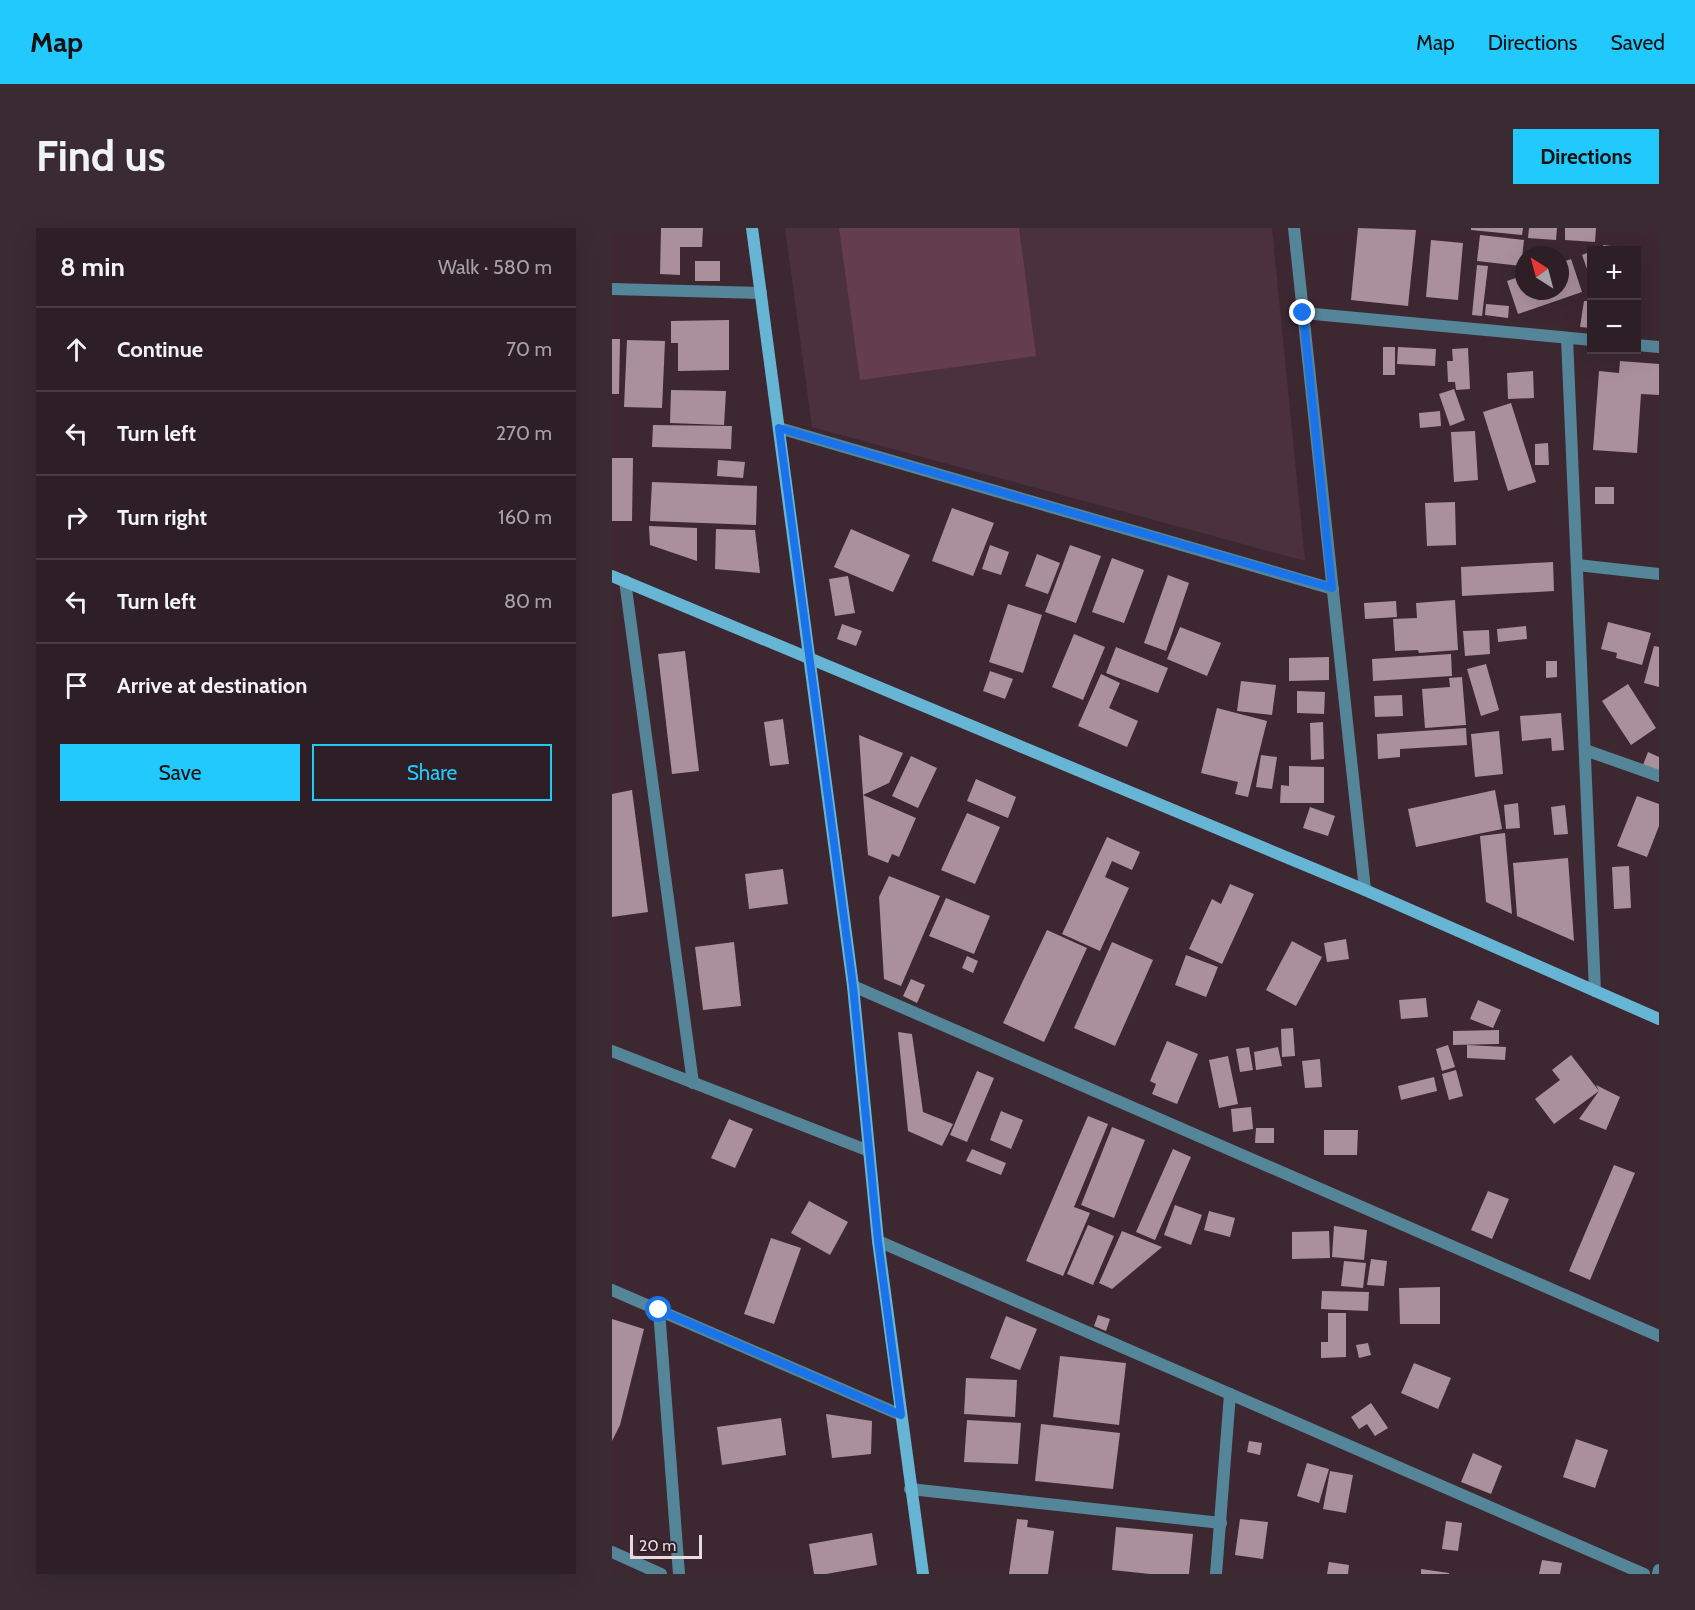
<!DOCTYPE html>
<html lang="en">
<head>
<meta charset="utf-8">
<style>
	:root { --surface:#2e1e25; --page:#3a2b32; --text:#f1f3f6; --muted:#a7a2a7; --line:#493c42; --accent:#22c9fd }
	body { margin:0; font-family:Cabin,sans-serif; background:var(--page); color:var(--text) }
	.controls { position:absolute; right:18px; top:18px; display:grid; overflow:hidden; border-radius:0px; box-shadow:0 6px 24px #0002 }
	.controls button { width:54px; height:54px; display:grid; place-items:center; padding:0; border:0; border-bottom:2px solid var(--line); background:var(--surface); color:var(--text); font:30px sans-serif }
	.compass { position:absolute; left:903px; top:18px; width:54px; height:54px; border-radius:50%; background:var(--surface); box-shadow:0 6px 24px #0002; rotate:324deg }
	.scale { position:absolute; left:18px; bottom:15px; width:72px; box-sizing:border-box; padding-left:6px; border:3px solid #e7d9df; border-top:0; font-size:16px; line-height:21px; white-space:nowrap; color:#e7d9df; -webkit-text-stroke:4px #321e27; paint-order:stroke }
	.stop { position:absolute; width:18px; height:18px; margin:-14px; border:4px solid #1a73e8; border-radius:50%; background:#fff }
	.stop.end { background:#1a73e8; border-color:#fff; box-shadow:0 2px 6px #0008 }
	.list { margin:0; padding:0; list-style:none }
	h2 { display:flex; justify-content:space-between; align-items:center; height:78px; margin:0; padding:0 24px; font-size:26px }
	h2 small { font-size:20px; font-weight:400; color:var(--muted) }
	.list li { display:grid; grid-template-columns:39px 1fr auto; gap:18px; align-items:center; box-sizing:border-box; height:84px; padding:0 24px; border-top:2px solid var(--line) }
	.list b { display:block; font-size:22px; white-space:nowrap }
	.list em { font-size:20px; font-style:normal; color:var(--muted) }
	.actions { display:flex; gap:12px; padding:18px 24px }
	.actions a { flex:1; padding:14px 0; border:2px solid var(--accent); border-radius:0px; text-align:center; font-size:21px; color:var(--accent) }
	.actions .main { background:var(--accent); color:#111 }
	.icon { flex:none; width:33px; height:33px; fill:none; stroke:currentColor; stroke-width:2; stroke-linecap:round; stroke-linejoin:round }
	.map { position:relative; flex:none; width:1047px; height:1346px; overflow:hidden; border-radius:0px }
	header { display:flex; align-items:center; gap:36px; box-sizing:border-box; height:84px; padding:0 30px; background:var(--accent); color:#111 }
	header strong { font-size:28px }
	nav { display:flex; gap:33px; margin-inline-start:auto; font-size:21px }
	.intro { display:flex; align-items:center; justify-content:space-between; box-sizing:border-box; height:144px; padding:0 36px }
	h1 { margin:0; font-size:42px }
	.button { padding:15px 27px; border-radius:0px; background:var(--accent); color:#111; font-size:21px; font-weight:700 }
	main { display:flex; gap:36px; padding:0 36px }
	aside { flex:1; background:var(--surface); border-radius:0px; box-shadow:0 6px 24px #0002 }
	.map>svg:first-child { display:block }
</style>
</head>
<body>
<header>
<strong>Map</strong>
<nav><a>Map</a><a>Directions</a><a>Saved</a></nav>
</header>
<div class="intro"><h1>Find us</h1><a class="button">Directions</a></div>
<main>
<aside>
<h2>8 min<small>Walk · 580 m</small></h2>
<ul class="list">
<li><svg class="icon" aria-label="ahead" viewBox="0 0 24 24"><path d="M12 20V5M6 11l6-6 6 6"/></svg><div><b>Continue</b></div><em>70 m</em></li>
<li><svg class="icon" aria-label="left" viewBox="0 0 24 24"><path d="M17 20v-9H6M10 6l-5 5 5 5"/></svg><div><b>Turn left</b></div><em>270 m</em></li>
<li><svg class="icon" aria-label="right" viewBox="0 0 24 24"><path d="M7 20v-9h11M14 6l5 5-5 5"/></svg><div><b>Turn right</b></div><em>160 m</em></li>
<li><svg class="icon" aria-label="left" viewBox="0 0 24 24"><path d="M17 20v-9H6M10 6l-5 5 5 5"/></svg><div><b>Turn left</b></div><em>80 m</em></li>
<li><svg class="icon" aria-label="arrive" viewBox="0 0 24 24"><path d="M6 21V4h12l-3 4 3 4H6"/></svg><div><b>Arrive at destination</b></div></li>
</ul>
<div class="actions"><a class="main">Save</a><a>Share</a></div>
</aside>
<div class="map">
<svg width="1047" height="1346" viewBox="0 0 1047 1346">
	<rect width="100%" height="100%" fill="#3d2831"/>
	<!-- built -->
	<polygon fill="#4b313d" points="173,0 660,0 693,333 200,199"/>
	<!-- green -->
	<polygon fill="#643d4f" points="227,0 407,0 424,128 248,152"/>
	<!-- building -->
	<g fill="#aa909b">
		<polygon points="49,0 91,0 90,19 68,19 68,47 48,46"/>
		<polygon points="746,0 804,2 796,78 739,72"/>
		<polygon points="859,0 911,0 910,7 859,2"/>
		<polygon points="917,0 945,0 944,12 916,10"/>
		<polygon points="953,0 984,0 983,14 953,12"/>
		<polygon points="868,7 912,12 909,38 865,33"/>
		<polygon points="819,12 851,15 846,72 814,69"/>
		<polygon points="991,17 1024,21 1024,22 993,22"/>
		<polygon points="980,23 980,52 979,52 970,27"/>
		<polygon points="959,31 970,64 906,86 895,53 912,47 912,63 948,63 948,35"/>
		<rect x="83" y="33" width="25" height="20"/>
		<polygon points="865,37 876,38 870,88 860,87"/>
		<polygon points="972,73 980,73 980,100 968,99"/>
		<polygon points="874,76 897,78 896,90 873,87"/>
		<polygon points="117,92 117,142 66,143 66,115 59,115 59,93"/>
		<polygon points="0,111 8,111 7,166 0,166"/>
		<polygon points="15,112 53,113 50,180 12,179"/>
		<rect x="771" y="119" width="12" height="28"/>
		<polygon points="786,119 824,121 823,138 785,136"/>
		<polygon points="856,120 858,161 844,162 843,154 836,154 835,133 841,133 840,121"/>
		<polygon points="1008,133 1047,136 1047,167 1029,166 1025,225 981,222 987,143 1007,145"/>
		<polygon points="921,143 922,170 896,171 895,145"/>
		<polygon points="842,161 853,192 838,198 827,166"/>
		<polygon points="59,162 114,163 112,197 58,195"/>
		<polygon points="899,175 924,254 896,263 871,184"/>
		<polygon points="828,183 829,198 808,200 807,185"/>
		<polygon points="41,197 120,198 119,221 40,219"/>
		<polygon points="863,203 866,252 842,254 839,204"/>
		<polygon points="936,215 937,237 923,237 923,216"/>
		<polygon points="0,230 21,230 20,293 0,293"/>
		<polygon points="106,232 133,234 131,250 105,248"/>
		<polygon points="40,254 145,258 144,297 38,293"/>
		<rect x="983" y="259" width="19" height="17"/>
		<polygon points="843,274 844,317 815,318 813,275"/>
		<polygon points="340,280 382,295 361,348 320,333"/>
		<polygon points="37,298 85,300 85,333 38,317"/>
		<polygon points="104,301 143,302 148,345 103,341"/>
		<polygon points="239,301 298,327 281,364 222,339"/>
		<polygon points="378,317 397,324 389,347 370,341"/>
		<polygon points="458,317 489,328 464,395 433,384"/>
		<polygon points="425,326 448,335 436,366 413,358"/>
		<polygon points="500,330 532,342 512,395 480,384"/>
		<polygon points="941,334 942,363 850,368 849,339"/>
		<polygon points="556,347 577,355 554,423 532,415"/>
		<polygon points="236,348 243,385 223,388 217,351"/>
		<polygon points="843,372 846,422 807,425 806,422 783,423 781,391 805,390 804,375"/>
		<polygon points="784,373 785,389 753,391 752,375"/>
		<polygon points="396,376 430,387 411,445 377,434"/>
		<polygon points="996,394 1039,405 1030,437 1004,430 1005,425 989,421"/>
		<polygon points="230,396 250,403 244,418 225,411"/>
		<polygon points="914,398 915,411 886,414 885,401"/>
		<polygon points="568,399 609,415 595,448 555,431"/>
		<polygon points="877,402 878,426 853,428 851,403"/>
		<polygon points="462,406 493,419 471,472 440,459"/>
		<polygon points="1042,418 1047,419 1047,459 1032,455"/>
		<polygon points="504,419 556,440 546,465 494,445"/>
		<polygon points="73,423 87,543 60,546 46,426"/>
		<polygon points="839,426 840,448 761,453 760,431"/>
		<polygon points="717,429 717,452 677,453 677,430"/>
		<polygon points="934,433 945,433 945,449 934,450"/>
		<polygon points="874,436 887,482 869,488 855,441"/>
		<polygon points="378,443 401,451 393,471 371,463"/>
		<polygon points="489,446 508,455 497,480 526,493 515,519 466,498"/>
		<polygon points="850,449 854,497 813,500 810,461 838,459 837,450"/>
		<polygon points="629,453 664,457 660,487 625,483"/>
		<polygon points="1016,456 1044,500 1019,517 990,473"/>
		<polygon points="685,463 713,464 712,486 685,485"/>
		<polygon points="790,467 791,488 763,489 762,468"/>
		<polygon points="605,480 655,493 636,569 623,566 626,554 589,545"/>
		<polygon points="949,485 952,522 940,523 939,510 910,513 908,488"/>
		<polygon points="171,491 177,536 158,538 152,494"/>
		<polygon points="711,494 712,531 699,532 698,495"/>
		<polygon points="854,500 855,517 788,521 788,529 766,531 765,506"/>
		<polygon points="887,503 891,546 863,549 859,506"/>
		<polygon points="247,507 291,525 277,555 251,567 304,590 287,629 280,626 276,635 256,627 251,567"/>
		<polygon points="1036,524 1047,529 1047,543 1031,537"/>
		<polygon points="649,527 665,529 660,561 644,559"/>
		<polygon points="299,528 325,540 306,580 280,568"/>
		<polygon points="677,538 712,539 712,575 668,575 669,557 677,558"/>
		<polygon points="364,551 404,569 396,590 355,573"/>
		<polygon points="20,562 36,684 0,689 0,566"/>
		<polygon points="883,562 890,601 804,619 796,581"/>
		<polygon points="1025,568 1047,576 1047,598 1035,629 1005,618"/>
		<polygon points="906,575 908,600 894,601 892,577"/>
		<polygon points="953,577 956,606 942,607 939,579"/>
		<polygon points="698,579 723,588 716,608 691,600"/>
		<polygon points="355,585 388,599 363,656 329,642"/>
		<polygon points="893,605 900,686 874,674 868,608"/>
		<polygon points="495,609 528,624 520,642 500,633 493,649 517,660 488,723 450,706"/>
		<polygon points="956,630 962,713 905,688 901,635"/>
		<polygon points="1017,638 1019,680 1002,681 1000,639"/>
		<polygon points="171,641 176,676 137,681 133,646"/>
		<polygon points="277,648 328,668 289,758 272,751 267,669"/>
		<polygon points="618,656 642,666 610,736 577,721 600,671 609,676"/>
		<polygon points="334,670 378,688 362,726 317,708"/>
		<polygon points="435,702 475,720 432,814 391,795"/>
		<polygon points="734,711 737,731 715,734 712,715"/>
		<polygon points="680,713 710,729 684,778 654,762"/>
		<polygon points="122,714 129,778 91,782 83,719"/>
		<polygon points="500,714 541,732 503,818 462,800"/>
		<polygon points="574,727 606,739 594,769 563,757"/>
		<polygon points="355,728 366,733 361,745 350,740"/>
		<polygon points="299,751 313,757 305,775 291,768"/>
		<polygon points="814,770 816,789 789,791 787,772"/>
		<polygon points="866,772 889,782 881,800 858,791"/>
		<polygon points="681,800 683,828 670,829 669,801"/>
		<polygon points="887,802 887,816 841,817 841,803"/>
		<polygon points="286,804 300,806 311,884 341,896 330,918 296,903"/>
		<polygon points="555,813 586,826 565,876 540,866 544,856 538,853"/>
		<polygon points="836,817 843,839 830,843 824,821"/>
		<polygon points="855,817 894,819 893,832 855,830"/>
		<polygon points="637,819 641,842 628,844 624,821"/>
		<polygon points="666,819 670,838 644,842 642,824"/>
		<polygon points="959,827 987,863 984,857 1008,869 994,902 967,891 987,863 942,896 923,871 948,852 940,842"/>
		<polygon points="616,828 626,876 607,880 597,832"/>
		<polygon points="708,831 710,859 693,860 690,833"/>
		<polygon points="844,842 851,868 837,872 830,846"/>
		<polygon points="365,843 382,850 355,914 338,907"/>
		<polygon points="822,849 825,863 789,872 786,858"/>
		<polygon points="639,879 641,901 621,904 619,881"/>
		<polygon points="389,883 411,892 399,921 378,912"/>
		<polygon points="476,888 496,896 462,979 478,985 451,1048 414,1033"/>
		<polygon points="117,891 141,901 123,940 99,930"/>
		<polygon points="500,899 533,912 502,990 469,977"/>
		<polygon points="644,900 662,900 662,915 643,915"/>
		<polygon points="712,902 746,902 745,927 712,927"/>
		<polygon points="360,921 394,935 389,947 354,933"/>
		<polygon points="561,921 579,929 543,1012 524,1004"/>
		<polygon points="1002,937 1023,945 978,1052 957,1043"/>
		<polygon points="876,963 897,971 880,1011 859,1002"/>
		<polygon points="197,973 236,994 218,1027 179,1005"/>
		<polygon points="563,977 590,987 579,1017 552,1007"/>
		<polygon points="597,983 623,990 618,1009 592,1002"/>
		<polygon points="476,997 502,1008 481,1057 455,1046"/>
		<polygon points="722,998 755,1002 752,1032 720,1029"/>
		<polygon points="510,1003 550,1019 500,1061 487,1055"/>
		<polygon points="717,1003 718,1030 680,1031 680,1004"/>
		<polygon points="159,1010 189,1020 162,1096 132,1086"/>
		<polygon points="759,1031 775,1033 772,1058 755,1057"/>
		<polygon points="732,1033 754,1035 751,1060 729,1058"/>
		<polygon points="828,1059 828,1096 788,1096 787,1060"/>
		<polygon points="710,1063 757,1064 756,1083 709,1081"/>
		<polygon points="716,1085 734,1085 734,1129 709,1130 709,1114 716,1114"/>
		<polygon points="486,1087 498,1091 494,1103 482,1098"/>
		<polygon points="394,1088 425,1101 408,1142 378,1130"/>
		<polygon points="0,1091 32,1101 8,1197 0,1213"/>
		<polygon points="756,1115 759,1127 747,1130 744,1117"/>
		<polygon points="448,1128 514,1135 507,1197 441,1189"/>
		<polygon points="802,1135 839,1150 826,1181 789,1165"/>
		<polygon points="354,1150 405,1152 403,1189 352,1186"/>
		<polygon points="759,1175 776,1200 763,1208 755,1196 747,1201 739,1189"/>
		<polygon points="214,1186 260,1193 259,1226 220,1230"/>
		<polygon points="169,1190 174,1227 110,1237 105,1199"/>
		<polygon points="355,1192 409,1195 406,1236 352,1234"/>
		<polygon points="429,1196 508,1205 501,1261 423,1253"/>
		<polygon points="964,1211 996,1222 983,1260 951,1249"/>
		<polygon points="637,1213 650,1215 648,1227 635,1224"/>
		<polygon points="861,1225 890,1238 879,1266 849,1254"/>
		<polygon points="695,1235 717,1241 707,1275 685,1268"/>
		<polygon points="718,1243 741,1247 734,1285 711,1281"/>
		<polygon points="405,1291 416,1292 415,1299 442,1303 436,1346 397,1346"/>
		<polygon points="628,1291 656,1294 651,1331 623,1327"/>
		<polygon points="834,1293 850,1295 846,1323 830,1321"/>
		<polygon points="504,1299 581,1306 577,1346 538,1346 500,1342"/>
		<polygon points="260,1305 265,1337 214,1346 202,1346 197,1316"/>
		<polygon points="930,1332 950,1335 948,1346 927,1346"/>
		<polygon points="717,1334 737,1337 736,1346 715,1346"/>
		<polygon points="809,1341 837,1345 837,1346 809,1346"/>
	</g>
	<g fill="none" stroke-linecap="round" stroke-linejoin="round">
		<!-- street -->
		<g stroke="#558599" stroke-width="12">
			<polyline points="682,0 753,662"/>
			<polyline points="0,61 149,65"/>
			<polyline points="691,85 980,112"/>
			<polyline points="955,110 983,763"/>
			<polyline points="1024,117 1047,119"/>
			<polyline points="167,200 721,361"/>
			<polyline points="965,337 1047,346"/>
			<polyline points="13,353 81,855"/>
			<polyline points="973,522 1047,548"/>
			<polyline points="241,758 1047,1108"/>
			<polyline points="0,823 257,923"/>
			<polyline points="266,1013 1032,1346"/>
			<polyline points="0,1062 289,1187"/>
			<polyline points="47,1082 67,1346"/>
			<polyline points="298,1261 609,1295"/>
			<polyline points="0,1324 49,1346"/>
			<polyline points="604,1346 618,1166"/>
			<polyline points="1046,1346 1047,1342"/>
		</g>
		<!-- secondary -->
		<g stroke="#66b5d5" stroke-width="12">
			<polyline points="140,0 241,758 266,1013 311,1346"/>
			<polyline points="0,348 753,662 1047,791"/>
		</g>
	</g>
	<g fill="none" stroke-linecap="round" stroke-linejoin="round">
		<!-- route -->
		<polyline stroke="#1a73e8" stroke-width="8" points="47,1082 289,1187 266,1013 241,758 167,200 720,360 691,85"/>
	</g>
</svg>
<div class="controls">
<button>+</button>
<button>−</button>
</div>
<svg class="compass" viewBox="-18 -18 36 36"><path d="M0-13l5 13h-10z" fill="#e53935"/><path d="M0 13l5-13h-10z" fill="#a7a2a7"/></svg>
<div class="scale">20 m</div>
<div class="stop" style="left:47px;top:1082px"></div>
<div class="stop end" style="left:691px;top:85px"></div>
</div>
</main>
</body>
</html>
